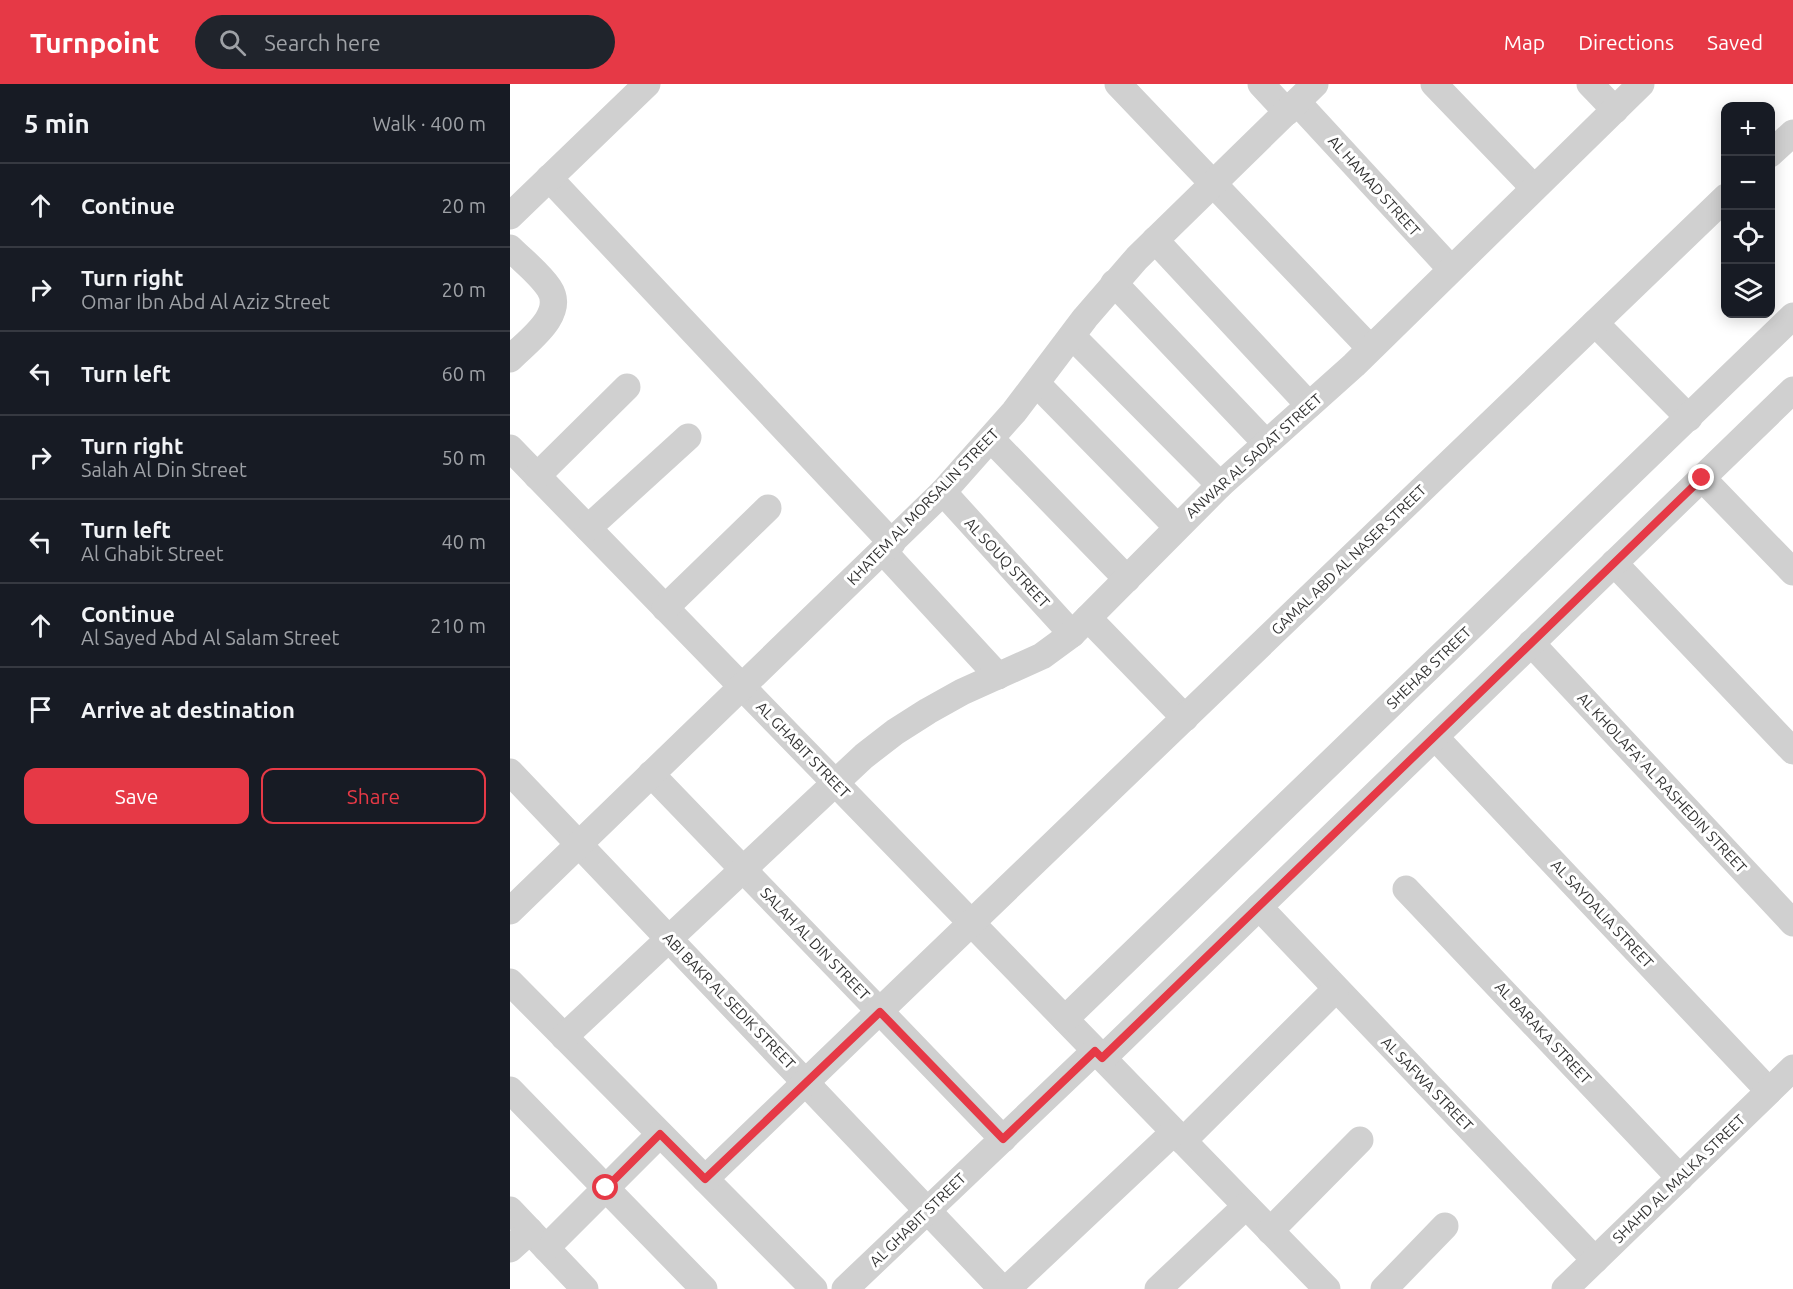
<!DOCTYPE html>
<html lang="en">
<head>
<meta charset="utf-8">
<style>
	:root { --surface:#171b24; --page:#20242c; --text:#f1f3f6; --muted:#9ea1a6; --line:#363941; --accent:#e63946 }
	body { margin:0; font-family:Ubuntu,sans-serif; background:var(--page); color:var(--text) }
	.controls { position:absolute; right:18px; top:18px; display:grid; overflow:hidden; border-radius:12px; box-shadow:0 3px 15px #0003 }
	.controls button { width:54px; height:54px; display:grid; place-items:center; padding:0; border:0; border-bottom:2px solid var(--line); background:var(--surface); color:var(--text); font:30px sans-serif }
	.stop { position:absolute; width:18px; height:18px; margin:-14px; border:4px solid #e63946; border-radius:50%; background:#fff }
	.stop.end { background:#e63946; border-color:#fff; box-shadow:0 2px 6px #0008 }
	.list { margin:0; padding:0; list-style:none }
	h2 { display:flex; justify-content:space-between; align-items:center; height:78px; margin:0; padding:0 24px; font-size:26px }
	h2 small { font-size:20px; font-weight:400; color:var(--muted) }
	.list li { display:grid; grid-template-columns:39px 1fr auto; gap:18px; align-items:center; box-sizing:border-box; height:84px; padding:0 24px; border-top:2px solid var(--line) }
	.list b { display:block; font-size:22px; white-space:nowrap }
	.list p { margin:0; font-size:20px; white-space:nowrap; color:var(--muted) }
	.list em { font-size:20px; font-style:normal; color:var(--muted) }
	.actions { display:flex; gap:12px; padding:18px 24px }
	.actions a { flex:1; padding:14px 0; border:2px solid var(--accent); border-radius:12px; text-align:center; font-size:21px; color:var(--accent) }
	.actions .main { background:var(--accent); color:#fff }
	.icon { flex:none; width:33px; height:33px; fill:none; stroke:currentColor; stroke-width:2; stroke-linecap:round; stroke-linejoin:round }
	.map { position:relative; flex:none; width:1283px; height:1205px; overflow:hidden }
	header { display:flex; align-items:center; gap:36px; box-sizing:border-box; height:84px; padding:0 30px; background:var(--accent); color:#fff }
	header strong { font-size:28px }
	nav { display:flex; gap:33px; margin-inline-start:auto; font-size:21px }
	.search { width:420px; height:54px; background:var(--page); display:flex; align-items:center; gap:15px; box-sizing:border-box; padding:0 21px; border-radius:33px; color:var(--muted); font-size:22px }
	main { display:flex }
	aside { flex:1; background:var(--surface) }
	.map>svg:first-child { display:block }
</style>
</head>
<body>
<header>
<strong>Turnpoint</strong>
<div class="search"><svg class="icon" aria-label="search" viewBox="0 0 24 24"><circle cx="10" cy="10" r="6"/><path d="M15 15l6 6"/></svg>Search here</div>
<nav><a>Map</a><a>Directions</a><a>Saved</a></nav>
</header>
<main>
<aside>
<h2>5 min<small>Walk · 400 m</small></h2>
<ul class="list">
<li><svg class="icon" aria-label="ahead" viewBox="0 0 24 24"><path d="M12 20V5M6 11l6-6 6 6"/></svg><div><b>Continue</b></div><em>20 m</em></li>
<li><svg class="icon" aria-label="right" viewBox="0 0 24 24"><path d="M7 20v-9h11M14 6l5 5-5 5"/></svg><div><b>Turn right</b><p>Omar Ibn Abd Al Aziz Street</p></div><em>20 m</em></li>
<li><svg class="icon" aria-label="left" viewBox="0 0 24 24"><path d="M17 20v-9H6M10 6l-5 5 5 5"/></svg><div><b>Turn left</b></div><em>60 m</em></li>
<li><svg class="icon" aria-label="right" viewBox="0 0 24 24"><path d="M7 20v-9h11M14 6l5 5-5 5"/></svg><div><b>Turn right</b><p>Salah Al Din Street</p></div><em>50 m</em></li>
<li><svg class="icon" aria-label="left" viewBox="0 0 24 24"><path d="M17 20v-9H6M10 6l-5 5 5 5"/></svg><div><b>Turn left</b><p>Al Ghabit Street</p></div><em>40 m</em></li>
<li><svg class="icon" aria-label="ahead" viewBox="0 0 24 24"><path d="M12 20V5M6 11l6-6 6 6"/></svg><div><b>Continue</b><p>Al Sayed Abd Al Salam Street</p></div><em>210 m</em></li>
<li><svg class="icon" aria-label="arrive" viewBox="0 0 24 24"><path d="M6 21V4h12l-3 4 3 4H6"/></svg><div><b>Arrive at destination</b></div></li>
</ul>
<div class="actions"><a class="main">Save</a><a>Share</a></div>
</aside>
<div class="map">
<svg width="1283" height="1205" viewBox="0 0 1283 1205">
	<rect width="100%" height="100%" fill="#fff"/>
	<g fill="none" stroke-linecap="round" stroke-linejoin="round">
		<!-- minor -->
		<g stroke="#d0d0d0" stroke-width="27">
			<polyline points="608,0 860,264"/>
			<polyline points="751,0 777,28"/>
			<polyline points="924,0 1024,104"/>
			<polyline points="1080,0 1105,26"/>
			<polyline points="787,18 941,185"/>
			<polyline points="1260,70 1283,49"/>
			<polyline points="39,94 382,459"/>
			<polyline points="0,132 137,0"/>
			<polyline points="645,156 799,321"/>
			<path d="M0,164C13,177 29,189 39,204C57,231 16,258 0,275"/>
			<polyline points="604,199 756,359"/>
			<polyline points="1085,239 1179,334"/>
			<polyline points="562,252 710,401"/>
			<polyline points="527,300 667,443"/>
			<polyline points="481,355 617,495"/>
			<polyline points="0,364 817,1205"/>
			<polyline points="27,392 117,303"/>
			<polyline points="1192,394 1283,488"/>
			<polyline points="433,408 562,550"/>
			<polyline points="78,444 178,353"/>
			<polyline points="373,467 488,592"/>
			<polyline points="1104,479 1283,667"/>
			<polyline points="155,524 258,424"/>
			<polyline points="578,534 675,634"/>
			<polyline points="1021,559 1283,839"/>
			<polyline points="925,653 1259,1007"/>
			<polyline points="0,688 492,1205"/>
			<polyline points="141,690 493,1055"/>
			<polyline points="896,805 1170,1094"/>
			<polyline points="749,823 1085,1176"/>
			<polyline points="0,827 433,408 504,328 575,234 627,174 805,0"/>
			<polyline points="0,898 304,1205"/>
			<polyline points="555,935 1283,232"/>
			<polyline points="54,953 354,672 385,648 418,627 452,608 532,572 562,550 710,401 844,281 1131,0"/>
			<polyline points="593,974 1283,306"/>
			<polyline points="0,1006 194,1205"/>
			<polyline points="673,1057 826,905"/>
			<polyline points="195,1095 1216,113"/>
			<polyline points="0,1126 75,1205"/>
			<polyline points="760,1147 850,1056"/>
			<polyline points="36,1164 150,1050"/>
			<polyline points="0,1165 20,1147"/>
			<polyline points="335,1205 585,967"/>
			<polyline points="497,1205 664,1048"/>
			<polyline points="648,1205 736,1122"/>
			<polyline points="874,1205 935,1142"/>
			<polyline points="1055,1205 1283,984"/>
		</g>
	</g>
	<g fill="none" stroke-linecap="round" stroke-linejoin="round">
		<!-- route -->
		<polyline stroke="#e63946" stroke-width="8" points="96,1104 150,1050 195,1095 370,928 493,1055 585,967 592,974 1192,394"/>
	</g>
	<g text-anchor="middle" stroke-width="6" stroke-linejoin="round" paint-order="stroke">
		<!-- street labels -->
		<g font-size="15" fill="#333" stroke="#fff">
			<text transform="translate(864 102) rotate(48)" y="5">AL HAMAD STREET</text>
			<text transform="translate(744 372) rotate(-42)" y="5">ANWAR AL SADAT STREET</text>
			<text transform="translate(413 423) rotate(-46)" y="5">KHATEM AL MORSALIN STREET</text>
			<text transform="translate(839 476) rotate(-44)" y="5">GAMAL ABD AL NASER STREET</text>
			<text transform="translate(497 479) rotate(47)" y="5">AL SOUQ STREET</text>
			<text transform="translate(919 584) rotate(-44)" y="5">SHEHAB STREET</text>
			<text transform="translate(293 666) rotate(46)" y="5">AL GHABIT STREET</text>
			<text transform="translate(1152 699) rotate(47)" y="5">AL KHOLAFA' AL RASHEDIN STREET</text>
			<text transform="translate(1092 830) rotate(47)" y="5">AL SAYDALIA STREET</text>
			<text transform="translate(305 860) rotate(46)" y="5">SALAH AL DIN STREET</text>
			<text transform="translate(219 917) rotate(46)" y="5">ABI BAKR AL SEDIK STREET</text>
			<text transform="translate(1033 949) rotate(47)" y="5">AL BARAKA STREET</text>
			<text transform="translate(917 1000) rotate(46)" y="5">AL SAFWA STREET</text>
			<text transform="translate(1169 1095) rotate(-44)" y="5">SHAHD AL MALKA STREET</text>
			<text transform="translate(408 1136) rotate(-44)" y="5">AL GHABIT STREET</text>
		</g>
	</g>
</svg>
<div class="controls">
<button>+</button>
<button>−</button>
<button><svg class="icon" aria-label="locate" viewBox="0 0 24 24"><circle cx="12" cy="12" r="6"/><path d="M12 2v4M12 18v4M2 12h4M18 12h4"/></svg></button>
<button><svg class="icon" aria-label="layers" viewBox="0 0 24 24"><path d="M12 4l9 5-9 5-9-5zM3 14l9 5 9-5"/></svg></button>
</div>
<div class="stop" style="left:96px;top:1104px"></div>
<div class="stop end" style="left:1192px;top:394px"></div>
</div>
</main>
</body>
</html>
